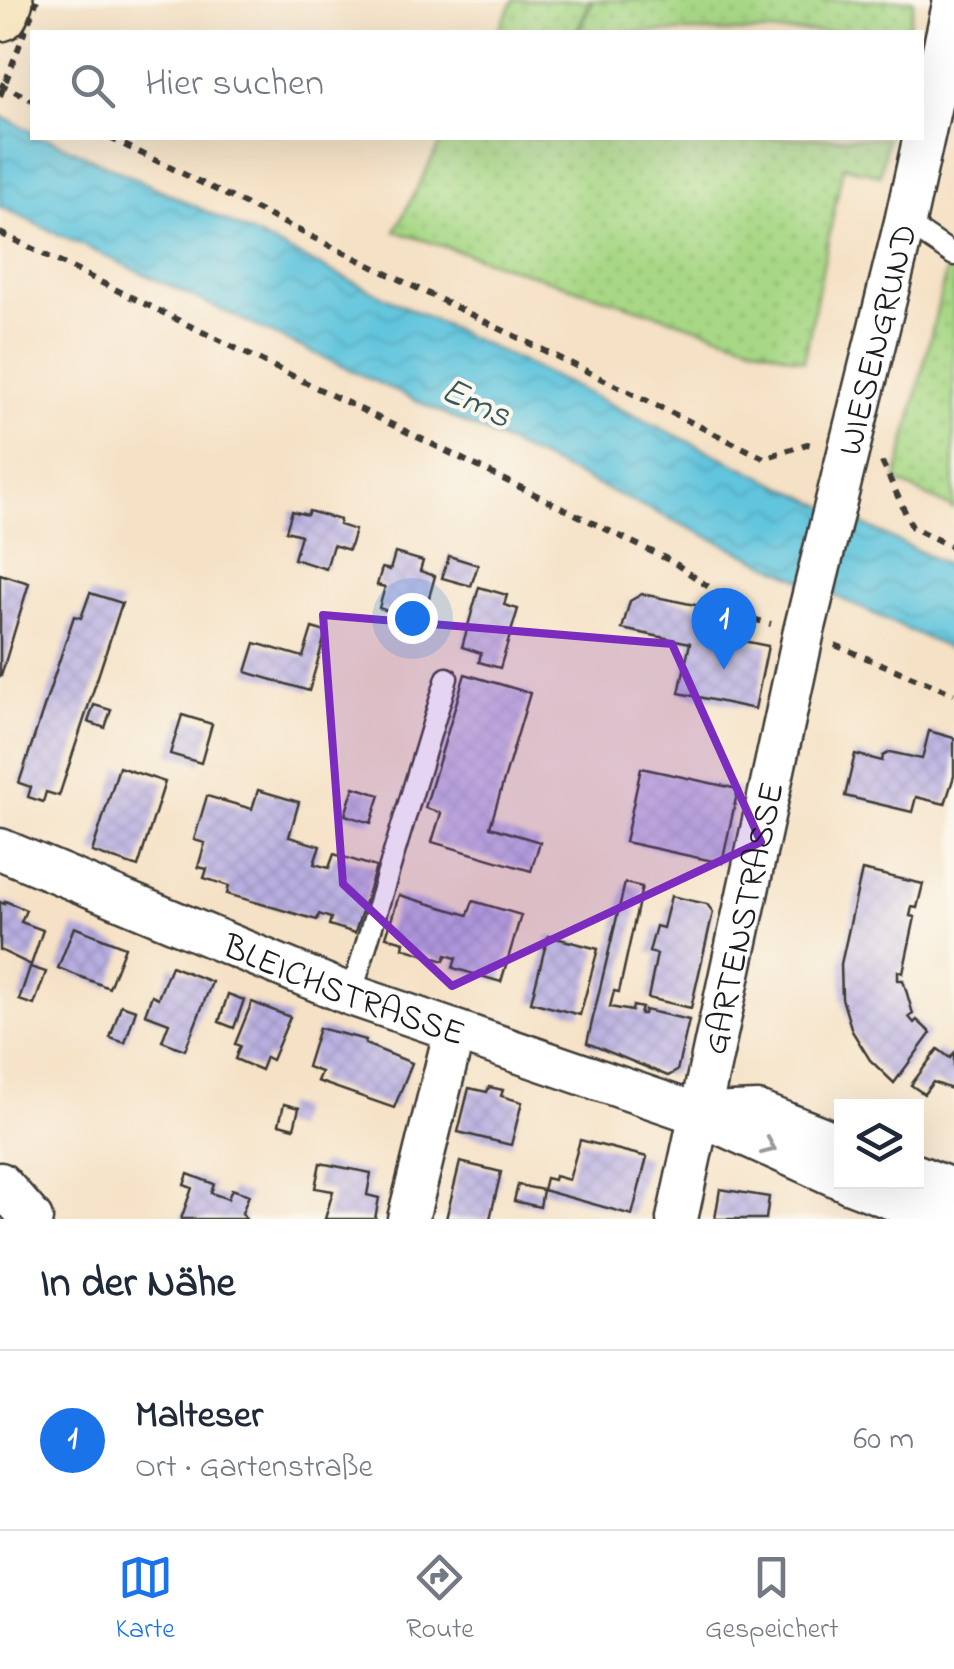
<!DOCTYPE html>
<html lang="de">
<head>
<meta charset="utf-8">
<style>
	:root { --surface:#fff; --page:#f2f2f3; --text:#1f2937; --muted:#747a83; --line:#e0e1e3; --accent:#1a73e8 }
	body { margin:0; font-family:"Indie Flower",sans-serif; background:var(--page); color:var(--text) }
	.controls { position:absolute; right:30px; bottom:30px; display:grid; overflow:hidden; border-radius:0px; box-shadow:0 10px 40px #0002 }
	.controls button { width:90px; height:90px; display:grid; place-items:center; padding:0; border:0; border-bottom:2px solid var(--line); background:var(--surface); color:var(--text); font:50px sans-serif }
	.you { position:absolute; left:412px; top:618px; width:35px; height:35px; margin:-25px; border:8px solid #fff; border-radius:50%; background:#1a73e8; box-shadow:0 0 0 15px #1a73e833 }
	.badge { display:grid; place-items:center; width:65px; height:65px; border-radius:50%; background:var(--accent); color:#fff; font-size:32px; font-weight:700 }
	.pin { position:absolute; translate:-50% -82px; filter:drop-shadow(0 2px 5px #0008) }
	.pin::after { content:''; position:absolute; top:52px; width:35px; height:30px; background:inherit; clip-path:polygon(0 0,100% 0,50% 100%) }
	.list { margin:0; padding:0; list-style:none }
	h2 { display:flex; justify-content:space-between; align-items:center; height:130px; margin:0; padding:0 40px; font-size:42px }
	h2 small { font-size:32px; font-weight:400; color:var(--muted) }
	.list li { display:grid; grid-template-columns:65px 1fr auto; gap:30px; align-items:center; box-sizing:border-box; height:180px; padding:0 40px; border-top:2px solid var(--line) }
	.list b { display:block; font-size:38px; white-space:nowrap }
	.list p { margin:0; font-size:32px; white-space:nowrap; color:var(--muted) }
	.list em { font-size:32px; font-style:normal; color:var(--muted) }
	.icon { flex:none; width:55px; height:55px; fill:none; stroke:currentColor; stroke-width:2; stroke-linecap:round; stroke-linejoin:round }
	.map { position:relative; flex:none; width:954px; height:1219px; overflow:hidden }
	.search { position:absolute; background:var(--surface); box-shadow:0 10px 40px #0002; left:30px; right:30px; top:30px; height:110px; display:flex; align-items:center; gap:25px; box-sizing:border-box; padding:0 35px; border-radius:0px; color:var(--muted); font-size:38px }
	.sheet { height:310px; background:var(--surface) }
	nav { display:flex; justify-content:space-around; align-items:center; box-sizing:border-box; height:140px; border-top:2px solid var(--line); background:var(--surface); font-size:28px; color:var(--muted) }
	nav a { display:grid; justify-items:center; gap:5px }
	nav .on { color:var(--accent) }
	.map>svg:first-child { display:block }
</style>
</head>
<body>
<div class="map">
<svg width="954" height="1219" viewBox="0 0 954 1219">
	<defs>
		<pattern id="grass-dots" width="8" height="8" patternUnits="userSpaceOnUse" patternTransform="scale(2.5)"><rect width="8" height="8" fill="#a8d886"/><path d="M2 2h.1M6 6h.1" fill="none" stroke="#90b973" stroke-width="1.8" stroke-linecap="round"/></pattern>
		<pattern id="water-waves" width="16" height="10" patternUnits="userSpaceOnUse" patternTransform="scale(2.5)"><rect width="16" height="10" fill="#60c5dd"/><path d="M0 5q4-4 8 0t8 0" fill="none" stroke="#53a9bd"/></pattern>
		<pattern id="building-cross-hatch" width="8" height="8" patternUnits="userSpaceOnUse" patternTransform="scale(2.5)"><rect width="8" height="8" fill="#b8aee1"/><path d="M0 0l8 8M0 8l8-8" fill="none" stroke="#9e95c0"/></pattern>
	</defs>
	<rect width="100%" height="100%" fill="#fbf7ec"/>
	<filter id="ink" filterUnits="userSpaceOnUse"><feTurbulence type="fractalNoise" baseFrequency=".01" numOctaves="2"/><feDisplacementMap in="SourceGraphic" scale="20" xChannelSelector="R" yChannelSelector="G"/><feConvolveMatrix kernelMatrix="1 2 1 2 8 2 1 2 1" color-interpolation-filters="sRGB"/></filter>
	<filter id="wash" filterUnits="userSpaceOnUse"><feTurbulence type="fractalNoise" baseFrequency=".0048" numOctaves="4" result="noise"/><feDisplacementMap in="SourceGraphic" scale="40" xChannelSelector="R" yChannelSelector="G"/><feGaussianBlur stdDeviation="2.25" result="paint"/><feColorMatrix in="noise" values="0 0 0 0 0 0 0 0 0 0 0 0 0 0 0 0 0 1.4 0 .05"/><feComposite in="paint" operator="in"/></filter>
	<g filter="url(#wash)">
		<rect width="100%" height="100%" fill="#f5e1c5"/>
		<!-- grass -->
		<g fill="url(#grass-dots)" stroke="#627a51" stroke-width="2.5">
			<polygon points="514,0 591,0 576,32 497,32"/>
			<polygon points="593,0 914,0 908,32 578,32"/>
			<polygon points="443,138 887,138 880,175 843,166 804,361 395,231"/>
			<polygon points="954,238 954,509 896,481"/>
		</g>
		<!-- water -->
		<polygon fill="url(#water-waves)" stroke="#3e707c" stroke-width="2.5" points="0,116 32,131 32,138 47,138 167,193 954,568 954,651 0,207"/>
		<g id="blocks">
			<!-- building -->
			<g fill="url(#building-cross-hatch)">
				<polygon points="292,511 307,515 309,511 340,520 339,525 355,530 349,550 333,545 326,569 294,559 301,535 286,531"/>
				<polygon points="395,553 423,561 420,571 435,576 420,630 394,622 397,614 379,608 385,587 377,585 382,568 390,570"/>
				<polygon points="449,556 478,565 471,586 442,578"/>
				<polygon points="0,574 29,583 1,676 0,676"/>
				<polygon points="479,587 507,595 504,605 518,609 500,668 479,662 481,653 462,647"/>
				<polygon points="90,593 122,603 59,796 46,792 43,802 28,797 31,787 19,783 74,616 81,618"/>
				<polygon points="642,594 719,610 714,635 768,646 755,709 679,693 690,643 622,629 630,601"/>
				<polygon points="312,628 326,632 309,691 246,672 255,643 303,657"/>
				<polygon points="465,674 530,693 490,827 540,842 531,871 432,842 441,813 425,808"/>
				<polygon points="94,705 111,710 105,728 88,722"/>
				<polygon points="182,715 212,724 201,763 170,754"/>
				<polygon points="929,731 954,738 954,776 945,804 916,797 912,812 845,796 855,754 882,761 883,756 890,752 922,759"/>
				<polygon points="119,767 165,782 138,867 92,852"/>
				<polygon points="641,768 738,789 722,863 625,842"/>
				<polygon points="354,787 380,795 371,823 345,815"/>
				<polygon points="258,790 299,802 289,837 320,846 314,864 329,868 334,854 376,867 355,933 329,925 331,918 319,914 317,920 227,894 229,886 204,878 207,869 198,867 205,843 194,840 207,796 252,809"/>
				<polygon points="862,870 923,884 917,908 912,907 910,916 915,917 903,973 898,971 898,980 903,980 913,1014 909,1017 914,1023 917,1020 931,1033 894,1083 870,1060 852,1031 842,998 841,964"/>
				<polygon points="625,883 642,887 619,992 614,991 610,1007 632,1011 633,1006 642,1008 640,1014 644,1014 645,1010 689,1020 677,1071 668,1076 587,1043"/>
				<polygon points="399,895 468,915 473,901 521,915 501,982 453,968 456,958 446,955 444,961 403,948 404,942 386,937"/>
				<polygon points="671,896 707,904 713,912 691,1008 648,998 657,954 649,952 656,926 663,928"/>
				<polygon points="5,901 26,910 21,922 43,930 31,965 0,950 0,902 4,904"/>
				<polygon points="74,927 125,947 109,988 58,968"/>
				<polygon points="548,936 598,949 580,1015 531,1002"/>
				<polygon points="171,966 212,982 185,1050 162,1041 169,1023 145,1014 152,995 158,998"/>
				<polygon points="30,967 46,972 34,1005 19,1000"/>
				<polygon points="228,994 244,1000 234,1028 219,1022"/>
				<polygon points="252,1002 290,1017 272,1060 266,1057 261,1070 235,1059 240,1046 235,1044"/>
				<polygon points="121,1005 136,1010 125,1043 110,1038"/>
				<polygon points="319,1028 366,1040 365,1044 412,1063 394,1108 317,1081 321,1072 307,1067"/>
				<polygon points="938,1049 950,1058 954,1053 954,1090 933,1082 924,1094 911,1085"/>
				<polygon points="489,1087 503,1090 501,1096 522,1102 511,1145 458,1132 469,1088 487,1092"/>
				<polygon points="284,1104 299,1108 294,1128 279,1124"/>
				<polygon points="580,1140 647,1157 632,1215 543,1190 546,1178 554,1180 555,1176 569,1180"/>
				<polygon points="460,1162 501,1172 490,1219 446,1219"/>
				<polygon points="320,1163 371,1173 367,1195 379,1198 375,1219 325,1219 333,1191 315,1188"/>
				<polygon points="188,1174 214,1184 211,1193 228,1199 232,1189 249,1195 242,1213 246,1219 181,1219 192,1188 184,1185"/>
				<polygon points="518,1185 543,1190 540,1207 514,1201"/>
				<polygon points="720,1189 769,1197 766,1219 715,1219"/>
			</g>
		</g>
	</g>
	<g filter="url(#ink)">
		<use href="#blocks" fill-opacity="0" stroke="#3d3a35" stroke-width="2.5"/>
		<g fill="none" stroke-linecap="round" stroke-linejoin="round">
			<defs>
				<g id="lane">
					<polyline points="905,222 954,255"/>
					<polyline points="351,995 447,678"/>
				</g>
				<g id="street">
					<path id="s1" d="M0,849L351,995L698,1114L842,1179"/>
					<polyline points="707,1114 758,1112 842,1145"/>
					<polyline points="916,1175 954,1190"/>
					<polyline points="848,1182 944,1219"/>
					<polyline points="0,1183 32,1219"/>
					<polyline points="408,1219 454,1033"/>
					<path id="s2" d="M677,1219L804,631L905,222L954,0"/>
				</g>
				<polyline id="secondary" points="0,13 5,0"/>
			</defs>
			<!-- lane casing -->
			<use href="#lane" stroke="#3d3a35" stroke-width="25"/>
			<!-- street casing -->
			<use href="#street" stroke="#3d3a35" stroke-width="45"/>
			<!-- secondary casing -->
			<use href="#secondary" stroke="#3d3a35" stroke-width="60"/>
			<!-- path -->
			<g stroke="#3d3a35" stroke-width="6" stroke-dasharray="8 8" stroke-linecap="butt">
				<polyline points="0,84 32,100"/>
				<polyline points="110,138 764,458 807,444 816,446"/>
				<polyline points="0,233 673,562 756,620 771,624"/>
				<polyline points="882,462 912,527 954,548"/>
				<polyline points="835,645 954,694"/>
			</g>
			<!-- lane -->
			<use href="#lane" stroke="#fff" stroke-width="20"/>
			<!-- street -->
			<use href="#street" stroke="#fff" stroke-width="40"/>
			<!-- secondary -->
			<use href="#secondary" stroke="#f7e8c3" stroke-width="55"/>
			<!-- path-bridge -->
			<polyline stroke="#3d3a35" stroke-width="6" stroke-dasharray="8 8" stroke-linecap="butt" points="0,96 37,0"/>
		</g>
		<!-- one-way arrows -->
		<defs><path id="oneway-chevron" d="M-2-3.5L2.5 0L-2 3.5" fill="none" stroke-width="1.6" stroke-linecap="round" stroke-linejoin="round" transform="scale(2.5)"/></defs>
		<use stroke="#999" href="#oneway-chevron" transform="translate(769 1147) rotate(23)"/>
	</g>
	<!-- marked area -->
	<path fill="#7b2cbf" fill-opacity="0.2" stroke="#7b2cbf" stroke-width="8" stroke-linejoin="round" d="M323,615L672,644L761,842L452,986L343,884Z"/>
	<g text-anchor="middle" stroke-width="8" stroke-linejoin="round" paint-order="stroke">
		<!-- street labels -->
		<g font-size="35" fill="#1c1c1c" stroke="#fbf7ec">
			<text dy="12" stroke="none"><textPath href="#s2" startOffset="902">WIESENGRUND</textPath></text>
			<text dy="12" stroke="none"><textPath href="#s2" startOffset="308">GARTENSTRASSE</textPath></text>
			<text dy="12" stroke="none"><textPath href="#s1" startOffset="372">BLEICHSTRASSE</textPath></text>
		</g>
		<!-- water labels -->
		<g font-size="38" font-style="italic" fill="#345760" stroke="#fbf7ec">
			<text transform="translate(477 401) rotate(25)" y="13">Ems</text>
		</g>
	</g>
</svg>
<div class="controls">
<button><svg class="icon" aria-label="layers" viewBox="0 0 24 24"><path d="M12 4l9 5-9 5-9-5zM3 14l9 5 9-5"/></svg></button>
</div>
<div class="you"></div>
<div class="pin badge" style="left:724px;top:670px">1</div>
<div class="search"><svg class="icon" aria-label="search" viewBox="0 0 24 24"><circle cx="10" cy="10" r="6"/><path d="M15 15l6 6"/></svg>Hier suchen</div>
</div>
<section class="sheet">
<h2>In der Nähe<small></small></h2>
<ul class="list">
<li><span class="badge">1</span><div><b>Malteser</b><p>Ort · Gartenstraße</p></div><em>60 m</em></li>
</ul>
</section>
<nav>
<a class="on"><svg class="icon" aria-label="map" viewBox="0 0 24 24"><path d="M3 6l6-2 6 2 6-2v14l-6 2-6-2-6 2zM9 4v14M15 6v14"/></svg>Karte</a>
<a><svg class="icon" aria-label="directions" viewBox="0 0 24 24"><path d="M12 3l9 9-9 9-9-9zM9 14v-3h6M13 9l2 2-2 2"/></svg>Route</a>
<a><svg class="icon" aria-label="saved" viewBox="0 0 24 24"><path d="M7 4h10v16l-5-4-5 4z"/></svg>Gespeichert</a>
</nav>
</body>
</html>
